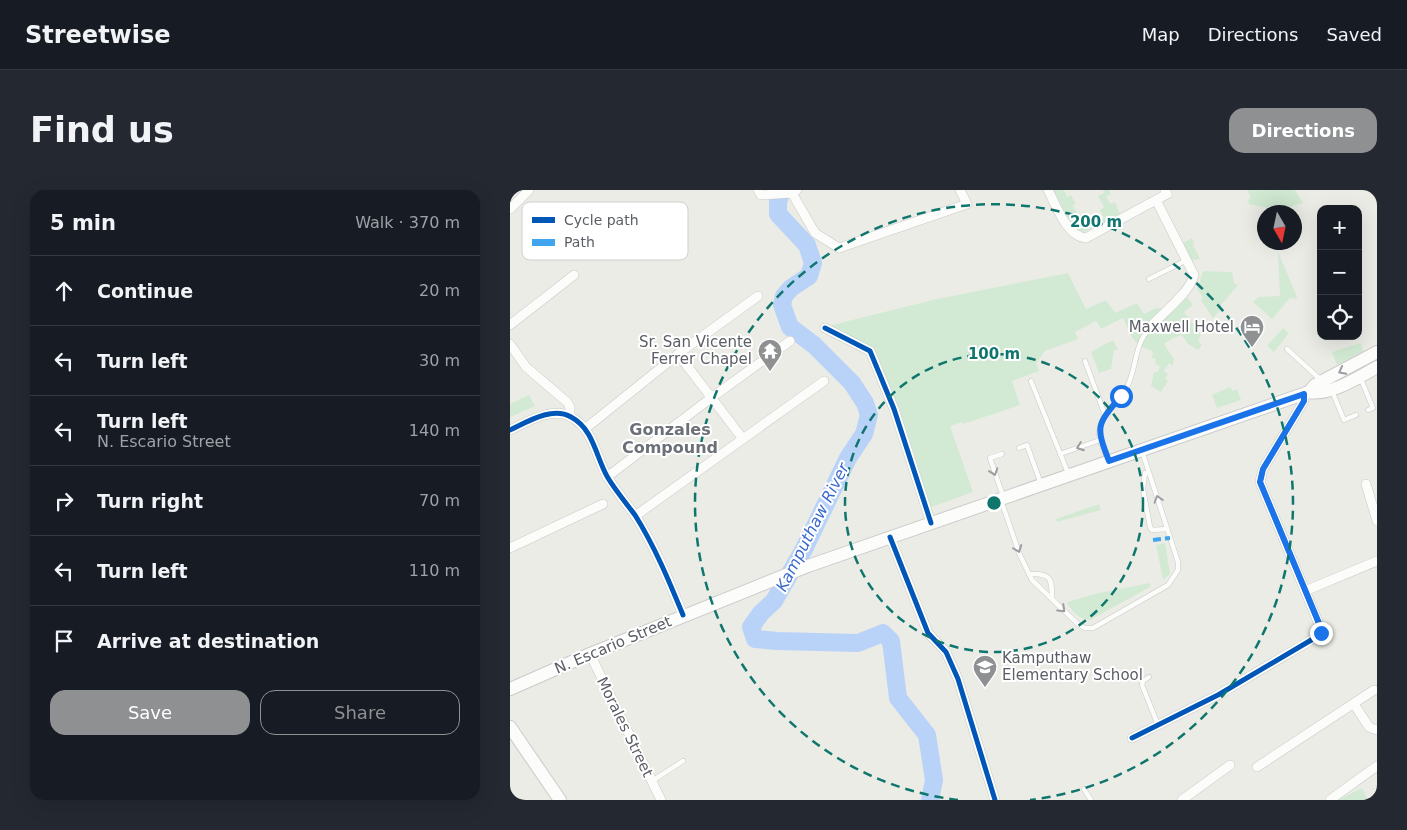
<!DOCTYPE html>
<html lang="en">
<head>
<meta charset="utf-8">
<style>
	:root { --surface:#171b24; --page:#242831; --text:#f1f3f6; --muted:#9ea1a6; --line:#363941; --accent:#8e9092 }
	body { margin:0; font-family:"DejaVu Sans",sans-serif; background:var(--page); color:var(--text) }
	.controls { position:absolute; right:15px; top:15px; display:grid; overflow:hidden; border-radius:10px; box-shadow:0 5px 20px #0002 }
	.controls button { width:45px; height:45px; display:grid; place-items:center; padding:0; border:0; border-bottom:1px solid var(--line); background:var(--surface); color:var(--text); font:25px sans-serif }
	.compass { position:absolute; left:747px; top:15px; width:45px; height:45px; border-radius:50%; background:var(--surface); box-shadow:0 5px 20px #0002; rotate:171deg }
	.stop { position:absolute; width:15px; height:15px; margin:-11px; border:4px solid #1a73e8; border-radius:50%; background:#fff }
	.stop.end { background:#1a73e8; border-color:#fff; box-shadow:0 1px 5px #0008 }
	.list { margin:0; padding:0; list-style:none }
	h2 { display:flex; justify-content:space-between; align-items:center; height:65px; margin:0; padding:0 20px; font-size:21px }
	h2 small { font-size:16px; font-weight:400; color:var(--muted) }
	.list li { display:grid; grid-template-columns:32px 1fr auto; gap:15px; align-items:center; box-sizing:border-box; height:70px; padding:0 20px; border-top:1px solid var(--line) }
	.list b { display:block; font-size:19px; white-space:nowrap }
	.list p { margin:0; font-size:16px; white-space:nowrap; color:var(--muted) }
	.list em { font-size:16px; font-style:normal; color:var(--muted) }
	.actions { display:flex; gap:10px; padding:15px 20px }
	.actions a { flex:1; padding:11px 0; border:1px solid var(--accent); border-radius:15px; text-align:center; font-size:18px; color:var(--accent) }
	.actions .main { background:var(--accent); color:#fff }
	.icon { flex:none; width:28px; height:28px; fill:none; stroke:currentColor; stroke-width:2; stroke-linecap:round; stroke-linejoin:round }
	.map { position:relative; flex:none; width:867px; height:610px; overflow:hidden; border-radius:15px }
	header { display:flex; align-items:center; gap:30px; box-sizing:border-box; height:70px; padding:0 25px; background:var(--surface); border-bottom:1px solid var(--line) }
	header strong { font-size:24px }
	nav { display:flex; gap:28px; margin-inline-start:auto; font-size:18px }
	.intro { display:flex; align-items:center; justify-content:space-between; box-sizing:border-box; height:120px; padding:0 30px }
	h1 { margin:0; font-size:35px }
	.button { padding:12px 22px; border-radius:15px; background:var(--accent); color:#fff; font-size:18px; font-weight:700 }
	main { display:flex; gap:30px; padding:0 30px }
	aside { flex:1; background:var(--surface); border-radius:15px; box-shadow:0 5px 20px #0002 }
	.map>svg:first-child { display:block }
</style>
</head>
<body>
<header>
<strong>Streetwise</strong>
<nav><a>Map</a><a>Directions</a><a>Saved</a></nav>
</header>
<div class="intro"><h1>Find us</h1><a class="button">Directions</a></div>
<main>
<aside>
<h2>5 min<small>Walk · 370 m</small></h2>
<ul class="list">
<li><svg class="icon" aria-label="ahead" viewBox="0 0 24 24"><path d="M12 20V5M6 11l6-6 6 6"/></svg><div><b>Continue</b></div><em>20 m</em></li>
<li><svg class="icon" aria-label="left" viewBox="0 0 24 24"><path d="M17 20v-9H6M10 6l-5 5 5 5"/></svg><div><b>Turn left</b></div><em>30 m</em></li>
<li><svg class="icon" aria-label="left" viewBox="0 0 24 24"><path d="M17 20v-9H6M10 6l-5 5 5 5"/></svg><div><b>Turn left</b><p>N. Escario Street</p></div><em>140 m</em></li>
<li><svg class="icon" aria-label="right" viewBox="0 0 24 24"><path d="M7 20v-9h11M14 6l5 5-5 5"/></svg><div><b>Turn right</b></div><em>70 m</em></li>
<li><svg class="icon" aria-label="left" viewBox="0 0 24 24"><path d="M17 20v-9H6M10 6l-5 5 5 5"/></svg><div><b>Turn left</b></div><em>110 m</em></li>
<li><svg class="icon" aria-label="arrive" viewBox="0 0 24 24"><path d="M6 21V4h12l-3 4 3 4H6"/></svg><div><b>Arrive at destination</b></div></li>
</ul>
<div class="actions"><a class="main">Save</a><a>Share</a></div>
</aside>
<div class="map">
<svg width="867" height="610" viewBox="0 0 867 610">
	<rect width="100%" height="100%" fill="#ecece6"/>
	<!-- green -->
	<g fill="#d2ead4">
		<polygon points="543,0 554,0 557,7 561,5 566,14 563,15 568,26 574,24 582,38 574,42 564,39"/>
		<polygon points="593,0 599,0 601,4 596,6 600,14 605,12 610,24 590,34 588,31 594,28 590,20 594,17 588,6 594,3"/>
		<polygon points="737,0 785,0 793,13 769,20 739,14 738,10 741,8"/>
		<polygon points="682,48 684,53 683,55 690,69 682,70 673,53"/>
		<polygon points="768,62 788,109 780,108 762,129 743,112 749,107 770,106"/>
		<polygon points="693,81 722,82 724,93 728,95 711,115 711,119 703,128 691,110 693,108 687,99"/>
		<path d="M558,83L576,119L596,110L605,123L627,113L634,124L646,118L666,119L677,107L683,115L674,122L691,144L688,150L692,155L688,160L678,154L672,145L663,148L654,154L664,169L663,176L659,173L654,181L658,184L655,188L658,191L651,202L641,196L644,182H648L650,176L645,174L646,169L642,168L643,161C623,156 621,145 613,128L591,139L586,131L565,142L568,149L535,161L526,173L529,181L502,191L510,215L453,234L452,232L440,236L463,302L416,319L359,157L327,143L322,135L427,109Z"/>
		<polygon points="773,138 779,143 764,162 757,156"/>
		<polygon points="603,150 608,160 604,160 601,179 589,183 581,162"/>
		<polygon points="851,153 853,161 827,175 822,162"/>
		<polygon points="720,197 723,201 727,199 731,210 707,218 702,205"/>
		<polygon points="19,205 25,216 0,227 0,214"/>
		<polygon points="589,314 591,320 547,332 546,329"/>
		<polygon points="655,353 660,384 653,390 646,355"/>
		<path d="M640,393V397L580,430C570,430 561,421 557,412L589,403Z"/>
		<polygon points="852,598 858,610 828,610"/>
	</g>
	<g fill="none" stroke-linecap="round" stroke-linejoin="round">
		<!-- river -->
		<polyline stroke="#b9d2f8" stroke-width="18" points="271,0 268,13 268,24 297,55 303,73 299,86 281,98 274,106 272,115 280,137 304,155 342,193 355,213 359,225 354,244 338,268 294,359 264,411 251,423 241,437 245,449 267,451 348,453 373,443 381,451 388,508 417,545 424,590 420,610"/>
		<defs>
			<g id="service">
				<polyline points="639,89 677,70"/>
				<polyline points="777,159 811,190"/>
				<polyline points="575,171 595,225"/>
				<polyline points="850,187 863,218 858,220"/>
				<polyline points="521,191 558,283"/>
				<polyline points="822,201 834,230 846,225"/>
				<polyline points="509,258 517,255 531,294"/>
				<polyline points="492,264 480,268 493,306"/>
				<polyline points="550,264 590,250"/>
				<path d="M598,270C594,259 587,248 590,237C594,222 609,212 616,199C624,185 624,169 630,154C632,147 637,141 642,135"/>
				<polyline points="635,283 633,299 640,337 642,340 657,339"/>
				<polyline points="491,310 509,363 522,390 568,434 575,438 583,438 658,395 668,380 668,372 632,261"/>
				<path d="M519,384C541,383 542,388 542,409"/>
				<polyline points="639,487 633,491 632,495 648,535"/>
				<polyline points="142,591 173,571"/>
				<polyline points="574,599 581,610"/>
			</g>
			<g id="minor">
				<polyline points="248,0 251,5 282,3 287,0"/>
				<path d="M538,0C546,15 557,47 576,48L657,4L655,0"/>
				<polyline points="282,3 305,43 329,58 457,14 450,0"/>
				<polyline points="0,19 19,0"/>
				<polyline points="0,135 64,85"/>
				<path d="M642,135C653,123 681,101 684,85L646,10"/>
				<polyline points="315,138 360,161 384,219 421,333"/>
				<polyline points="0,154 16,177 57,212 60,217 60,226"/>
				<polyline points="168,164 233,249"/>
				<polyline points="76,238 172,161 248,106"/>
				<path d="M0,240C17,232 42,216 61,227C84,239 86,268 98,288C106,301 116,313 125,325C145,357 159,391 173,425"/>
				<polyline points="97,287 201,208 280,151"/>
				<polyline points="856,294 867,331"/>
				<polyline points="125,326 314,191"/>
				<polyline points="380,347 418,443 436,462 448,489 485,610"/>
				<polyline points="0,358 93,314"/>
				<polyline points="795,401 867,371"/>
				<polyline points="80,464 151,610"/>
				<polyline points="844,514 859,537 867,540"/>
				<polyline points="622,548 708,505 808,446 811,443 811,439 750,292 753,279 794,211 793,204"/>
				<polyline points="747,577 864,500"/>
				<polyline points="672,610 720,575"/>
				<polyline points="820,610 867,576"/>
			</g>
			<g id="secondary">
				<path d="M799,202C820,206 849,187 867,177"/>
				<polyline points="0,499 80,464 298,376 799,202 805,195 867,162"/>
				<polyline points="0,537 50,610"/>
			</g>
		</defs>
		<!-- service casing -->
		<use href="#service" stroke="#c8c8c7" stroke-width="5.5"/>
		<!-- minor casing -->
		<use href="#minor" stroke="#c8c8c7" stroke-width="10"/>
		<!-- secondary casing -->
		<use href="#secondary" stroke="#cacbcb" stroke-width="14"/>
		<!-- service -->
		<use href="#service" stroke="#fcfcfb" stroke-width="4.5"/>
		<!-- minor -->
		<use href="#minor" stroke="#fcfcfb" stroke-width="9"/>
		<!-- secondary -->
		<use href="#secondary" stroke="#fcfcfb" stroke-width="12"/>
		<!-- quiet -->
		<polyline stroke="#40a5ee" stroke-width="4" stroke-dasharray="8 4" stroke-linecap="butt" points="643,350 660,348"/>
		<defs>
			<g id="cycleway">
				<polyline points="315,138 360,161 384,219 421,333"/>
				<path d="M0,240C17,232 42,216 61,227C84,239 86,268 98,288C106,301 116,313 125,325C145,357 159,391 173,425"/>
				<polyline points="380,347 418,443 436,462 448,489 485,610"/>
				<polyline points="622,548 708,505 808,446 811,443 811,439 750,292 753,279 794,211 793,204"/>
			</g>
		</defs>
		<!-- cycleway casing -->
		<use href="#cycleway" stroke="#fff" stroke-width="8"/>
		<!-- cycleway -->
		<use href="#cycleway" stroke="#0057b8" stroke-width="5"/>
	</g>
	<!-- one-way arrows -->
	<defs><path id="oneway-chevron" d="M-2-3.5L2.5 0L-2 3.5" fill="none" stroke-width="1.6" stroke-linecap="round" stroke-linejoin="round" transform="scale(1.25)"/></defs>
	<g stroke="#9b9da1">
		<use href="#oneway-chevron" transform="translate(832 181) rotate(152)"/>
		<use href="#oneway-chevron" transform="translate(570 257) rotate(160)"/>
		<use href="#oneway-chevron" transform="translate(484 282) rotate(71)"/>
		<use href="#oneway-chevron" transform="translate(648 309) rotate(-108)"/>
		<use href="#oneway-chevron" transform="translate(508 359) rotate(69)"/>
		<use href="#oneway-chevron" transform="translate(552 419) rotate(44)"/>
	</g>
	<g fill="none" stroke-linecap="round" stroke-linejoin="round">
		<!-- route -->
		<path stroke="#1a73e8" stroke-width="6" d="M611,206C587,235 585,235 599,271L794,204V211L753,279L750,292L811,438V443"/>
	</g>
	<!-- distance rings -->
	<g fill="none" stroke="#0f766e" stroke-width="2.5" stroke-dasharray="9 6">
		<circle cx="484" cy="313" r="149"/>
		<path d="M448 610A299 299 0 1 1 520 610"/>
	</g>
	<!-- icons -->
	<defs>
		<symbol id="hotel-pin" viewBox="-11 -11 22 30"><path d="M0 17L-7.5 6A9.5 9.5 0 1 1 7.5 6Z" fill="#8e9092" stroke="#fff"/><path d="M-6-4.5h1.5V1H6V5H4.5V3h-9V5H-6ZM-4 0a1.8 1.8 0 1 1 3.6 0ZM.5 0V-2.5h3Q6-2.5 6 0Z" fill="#fff"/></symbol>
		<symbol id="temple-pin" viewBox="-11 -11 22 30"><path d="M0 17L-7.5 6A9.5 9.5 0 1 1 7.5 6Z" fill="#8e9092" stroke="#fff"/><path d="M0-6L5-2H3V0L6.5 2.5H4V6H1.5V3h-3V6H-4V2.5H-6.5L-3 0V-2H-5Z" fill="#fff"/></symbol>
		<symbol id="school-pin" viewBox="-11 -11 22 30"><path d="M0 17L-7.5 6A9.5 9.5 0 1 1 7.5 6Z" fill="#8e9092" stroke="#fff"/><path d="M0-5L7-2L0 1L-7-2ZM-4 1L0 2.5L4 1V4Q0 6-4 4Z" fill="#fff"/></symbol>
	</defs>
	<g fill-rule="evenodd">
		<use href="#hotel-pin" x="728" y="123" width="28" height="38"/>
		<use href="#temple-pin" x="246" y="147" width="28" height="38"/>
		<use href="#school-pin" x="461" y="463" width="28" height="38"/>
	</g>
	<g text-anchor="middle" stroke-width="4" stroke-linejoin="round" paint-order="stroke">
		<!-- poi labels -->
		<g font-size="15" fill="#5b5e65" stroke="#fff" text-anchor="end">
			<text x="724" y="142">Maxwell Hotel</text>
			<text x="242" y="157">Sr. San Vicente<tspan x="242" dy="17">Ferrer Chapel</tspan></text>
			<text x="492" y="473" text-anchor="start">Kamputhaw<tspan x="492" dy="17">Elementary School</tspan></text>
		</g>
		<!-- street labels -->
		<g font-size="15" fill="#5b5e65" stroke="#fff">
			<text transform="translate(103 455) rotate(-23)" y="5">N. Escario Street</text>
			<text transform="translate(115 537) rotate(64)" y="5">Morales Street</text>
		</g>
		<!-- neighbourhood labels -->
		<g font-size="16" font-weight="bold" fill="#6c7077" stroke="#fff">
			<text x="160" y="245">Gonzales<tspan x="160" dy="18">Compound</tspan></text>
		</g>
		<!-- water labels -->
		<g font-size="16" font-style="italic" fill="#3b6acd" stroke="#fff">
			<text transform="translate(302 337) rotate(-63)" y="6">Kamputhaw River</text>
		</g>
	</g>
	<!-- legend -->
	<rect x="12" y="12" width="166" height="58" rx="8" fill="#fff" stroke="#cecfd1" stroke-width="1"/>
	<rect x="22" y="27" width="23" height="6" fill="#0057b8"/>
	<rect x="22" y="49" width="23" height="7" fill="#40a5ee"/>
	<g font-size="14" fill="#5b5e65">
		<text x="54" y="35">Cycle path</text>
		<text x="54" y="57">Path</text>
	</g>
	<circle cx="484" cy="313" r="8" fill="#0f766e" stroke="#fff" stroke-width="2.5"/>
	<g font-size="15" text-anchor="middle" font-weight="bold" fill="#0f766e" stroke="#fff" stroke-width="4" stroke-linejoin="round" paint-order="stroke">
		<text x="586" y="37">200 m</text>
		<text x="484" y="169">100 m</text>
	</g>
</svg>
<div class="controls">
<button>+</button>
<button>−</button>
<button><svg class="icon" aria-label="locate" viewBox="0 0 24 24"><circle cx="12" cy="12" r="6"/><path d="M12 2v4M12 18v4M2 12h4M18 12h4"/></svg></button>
</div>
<svg class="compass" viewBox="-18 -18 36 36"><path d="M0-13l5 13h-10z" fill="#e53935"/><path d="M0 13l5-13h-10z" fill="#9ea1a6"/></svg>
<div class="stop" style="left:611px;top:206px"></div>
<div class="stop end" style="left:811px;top:443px"></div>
</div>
</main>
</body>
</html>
